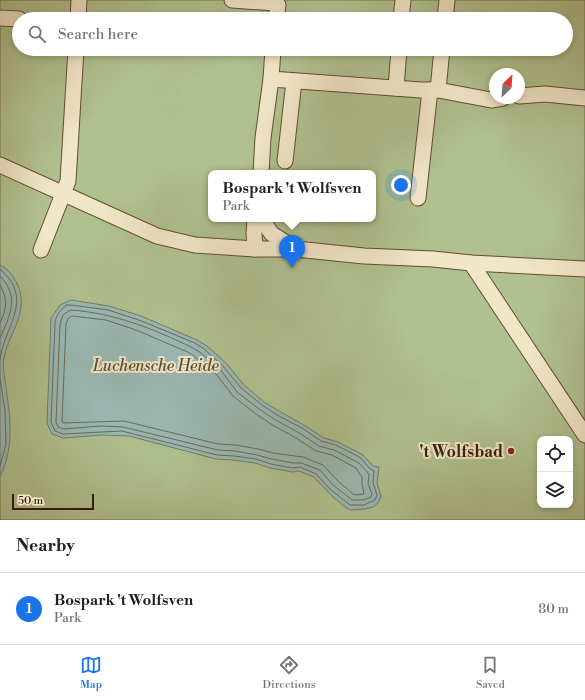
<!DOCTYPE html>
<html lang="en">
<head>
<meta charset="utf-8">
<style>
	:root { --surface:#fff; --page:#f6f6f6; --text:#202124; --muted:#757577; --line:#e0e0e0; --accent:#1a73e8 }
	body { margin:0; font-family:"Libre Bodoni",serif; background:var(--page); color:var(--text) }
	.controls { position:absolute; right:12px; bottom:12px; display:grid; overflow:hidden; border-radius:8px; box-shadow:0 2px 6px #0003 }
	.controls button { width:36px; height:36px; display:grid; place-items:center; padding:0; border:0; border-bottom:1px solid var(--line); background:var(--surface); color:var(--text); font:20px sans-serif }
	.compass { position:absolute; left:489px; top:68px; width:36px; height:36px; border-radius:50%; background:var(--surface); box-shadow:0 2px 6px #0003; rotate:25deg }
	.scale { position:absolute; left:12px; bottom:10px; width:82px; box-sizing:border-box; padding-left:4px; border:2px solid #341f09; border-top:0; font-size:11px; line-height:14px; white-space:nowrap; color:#341f09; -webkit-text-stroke:3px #f1e6c9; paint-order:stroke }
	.you { position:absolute; left:401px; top:185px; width:14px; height:14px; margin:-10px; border:3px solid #fff; border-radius:50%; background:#1a73e8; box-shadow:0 0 0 6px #1a73e833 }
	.badge { display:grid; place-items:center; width:26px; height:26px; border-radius:50%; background:var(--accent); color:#fff; font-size:13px; font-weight:700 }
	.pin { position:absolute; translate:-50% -33px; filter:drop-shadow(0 1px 2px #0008) }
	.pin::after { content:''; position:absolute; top:21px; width:14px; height:12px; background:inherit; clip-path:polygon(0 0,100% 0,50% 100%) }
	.popup { position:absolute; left:208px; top:170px; width:168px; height:52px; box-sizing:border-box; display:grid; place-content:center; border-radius:8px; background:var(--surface); filter:drop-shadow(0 1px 3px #0005); font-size:13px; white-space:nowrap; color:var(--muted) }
	.popup b { font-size:15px; color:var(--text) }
	.popup::after { content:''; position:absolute; left:50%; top:100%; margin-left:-8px; border:8px solid transparent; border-top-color:var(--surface) }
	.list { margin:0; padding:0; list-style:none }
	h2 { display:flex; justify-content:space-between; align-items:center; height:52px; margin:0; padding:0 16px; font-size:17px }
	h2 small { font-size:13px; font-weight:400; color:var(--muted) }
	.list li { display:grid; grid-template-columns:26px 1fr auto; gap:12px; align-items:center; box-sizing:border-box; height:72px; padding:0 16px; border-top:1px solid var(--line) }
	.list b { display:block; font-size:15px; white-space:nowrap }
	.list p { margin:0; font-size:13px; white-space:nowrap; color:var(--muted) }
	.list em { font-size:13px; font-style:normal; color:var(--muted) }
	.icon { flex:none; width:22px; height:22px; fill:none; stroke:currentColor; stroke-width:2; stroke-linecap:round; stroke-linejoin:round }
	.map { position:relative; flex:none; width:585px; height:520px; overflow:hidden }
	.search { position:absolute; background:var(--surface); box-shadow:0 2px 6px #0003; left:12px; right:12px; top:12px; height:44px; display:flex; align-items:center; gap:10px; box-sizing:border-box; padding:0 14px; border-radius:22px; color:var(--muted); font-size:15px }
	.sheet { height:124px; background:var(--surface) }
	nav { display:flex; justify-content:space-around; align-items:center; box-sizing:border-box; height:56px; border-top:1px solid var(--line); background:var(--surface); font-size:11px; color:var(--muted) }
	nav a { display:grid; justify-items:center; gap:2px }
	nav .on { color:var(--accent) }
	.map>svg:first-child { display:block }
</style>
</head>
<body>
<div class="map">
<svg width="585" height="520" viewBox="0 0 585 520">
	<rect width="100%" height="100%" fill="#e9d8ac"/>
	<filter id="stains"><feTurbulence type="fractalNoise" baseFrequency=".005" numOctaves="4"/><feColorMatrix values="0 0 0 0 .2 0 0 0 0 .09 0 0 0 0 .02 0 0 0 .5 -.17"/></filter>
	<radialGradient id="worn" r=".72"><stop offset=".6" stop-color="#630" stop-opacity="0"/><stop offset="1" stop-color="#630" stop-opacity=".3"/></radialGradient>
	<!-- green -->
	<path fill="#b0c08e" stroke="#72704c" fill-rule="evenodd" d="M0,0H585V520H0ZM19,19H566V49H19ZM495,74H519V98H495ZM211,173H373V219H211ZM540,439H570V505H540Z"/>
	<!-- water -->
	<g fill="#9ab8b2" stroke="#717b6e">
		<path d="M0,265C11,270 20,285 21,297C24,319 7,338 4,359C2,372 6,382 7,395C11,422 13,452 0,476Z"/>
		<polygon points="71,300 109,306 141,316 197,340 207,346 226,363 244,385 264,402 279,411 304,425 324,438 338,442 363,455 373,466 379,467 377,483 381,496 378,503 373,507 365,509 351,510 345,507 333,497 314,477 299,471 293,472 270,468 255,463 233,460 216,459 129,436 102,435 63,438 52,434 47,423 51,318 60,305"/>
	</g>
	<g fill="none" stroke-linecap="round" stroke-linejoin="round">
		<!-- shore -->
		<g stroke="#676c5e" stroke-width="1">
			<path d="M0,269C35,299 5,325 0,359"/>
			<path d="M0,276C20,296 10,316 0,338"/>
			<path d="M0,285C8,300 7,308 0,323"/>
			<path d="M67,305H71L108,310L139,320L195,343L204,349L223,366L241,388L262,405L277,415L302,428L321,441L336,445L361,458L369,468L374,471L373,483L377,495L375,500L364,505H350L330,489L316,474L300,467L293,468L271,464L256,459L234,456L217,455L122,431L63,434L55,431L51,422L55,323C56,315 60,310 67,305Z"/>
			<path d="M71,310C114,313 154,329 193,348L201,353L220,369L237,392L259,409L274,419L299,433L319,446L334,450L359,463L369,474L368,484L372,494L371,497L363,500H352L333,485L320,470L301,463H293L272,459L257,455L235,451L218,450L123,427L101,426L63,429L58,427L56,422L60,324L63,315Z"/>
			<polygon points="72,316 106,320 136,330 190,353 216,374 233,396 256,414 271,424 296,438 316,451 332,455 356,468 362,477 362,484 364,494 356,495 353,494 338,481 323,465 303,457 273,453 258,449 236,445 218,444 124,421 63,423 62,421 66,324 68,319"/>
			<polyline points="0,378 5,411 6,444 0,466"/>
		</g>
		<defs>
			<g id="minor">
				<polyline points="232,0 276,3 278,5 276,19"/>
				<polyline points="0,18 19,19"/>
				<polyline points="78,19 79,0"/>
				<polyline points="401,19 403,0"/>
				<polyline points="445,19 447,0"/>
				<polyline points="273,49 271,79 421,90 438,90 491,100 503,98"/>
				<polyline points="396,88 399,49"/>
				<polyline points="438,90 442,49"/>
				<polyline points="519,96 545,94 585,98"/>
				<polyline points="285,161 294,81"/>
				<polyline points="0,165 157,236 195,245 255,249 296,249 364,256 433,259 471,263 585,269"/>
				<polyline points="261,173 263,138 271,79"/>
				<polyline points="418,198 430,90"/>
				<polyline points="261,219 272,234 296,249"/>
				<polyline points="255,249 254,233 255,219"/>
				<polyline points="41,250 68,181 76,49"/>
				<polyline points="471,263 585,435"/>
			</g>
		</defs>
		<!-- minor casing -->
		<use href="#minor" stroke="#614d32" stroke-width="17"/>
		<!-- minor -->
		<use href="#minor" stroke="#f1e6c9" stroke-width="15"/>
	</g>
	<!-- markers -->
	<circle fill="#8f2418" stroke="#f1e6c9" stroke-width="1.5" cx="511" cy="451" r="4"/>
	<g text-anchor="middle" stroke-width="4" stroke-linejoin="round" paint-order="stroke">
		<!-- park labels -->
		<g font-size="16" font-style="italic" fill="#594f31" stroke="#f1e6c9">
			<text x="156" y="371">Luchensche Heide</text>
		</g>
		<!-- poi labels -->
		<g font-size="16" font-weight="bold" fill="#341f09" stroke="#f1e6c9" text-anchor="end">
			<text x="503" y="457">'t Wolfsbad</text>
		</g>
	</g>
	<rect width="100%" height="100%" filter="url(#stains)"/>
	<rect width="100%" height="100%" fill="url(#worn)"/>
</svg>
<div class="controls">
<button><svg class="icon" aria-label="locate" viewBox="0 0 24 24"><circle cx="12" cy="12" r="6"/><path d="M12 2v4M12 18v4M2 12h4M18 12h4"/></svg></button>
<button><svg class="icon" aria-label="layers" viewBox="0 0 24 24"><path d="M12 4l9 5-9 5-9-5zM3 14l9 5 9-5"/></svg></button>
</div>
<svg class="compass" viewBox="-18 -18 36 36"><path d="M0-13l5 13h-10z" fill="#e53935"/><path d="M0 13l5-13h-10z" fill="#757577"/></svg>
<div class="scale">50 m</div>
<div class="you"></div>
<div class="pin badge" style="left:292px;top:268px">1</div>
<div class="popup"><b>Bospark 't Wolfsven</b>Park</div>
<div class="search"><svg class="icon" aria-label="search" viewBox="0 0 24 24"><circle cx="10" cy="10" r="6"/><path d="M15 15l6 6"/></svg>Search here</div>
</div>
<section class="sheet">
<h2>Nearby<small></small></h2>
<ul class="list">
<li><span class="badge">1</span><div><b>Bospark 't Wolfsven</b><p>Park</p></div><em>80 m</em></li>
</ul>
</section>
<nav>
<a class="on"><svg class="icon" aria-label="map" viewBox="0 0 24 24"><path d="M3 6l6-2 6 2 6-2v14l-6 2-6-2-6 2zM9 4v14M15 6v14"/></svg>Map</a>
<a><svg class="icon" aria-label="directions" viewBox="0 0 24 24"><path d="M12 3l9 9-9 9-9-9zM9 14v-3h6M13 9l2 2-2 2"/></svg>Directions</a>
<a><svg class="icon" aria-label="saved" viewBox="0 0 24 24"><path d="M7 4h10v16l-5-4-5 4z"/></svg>Saved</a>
</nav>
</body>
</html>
